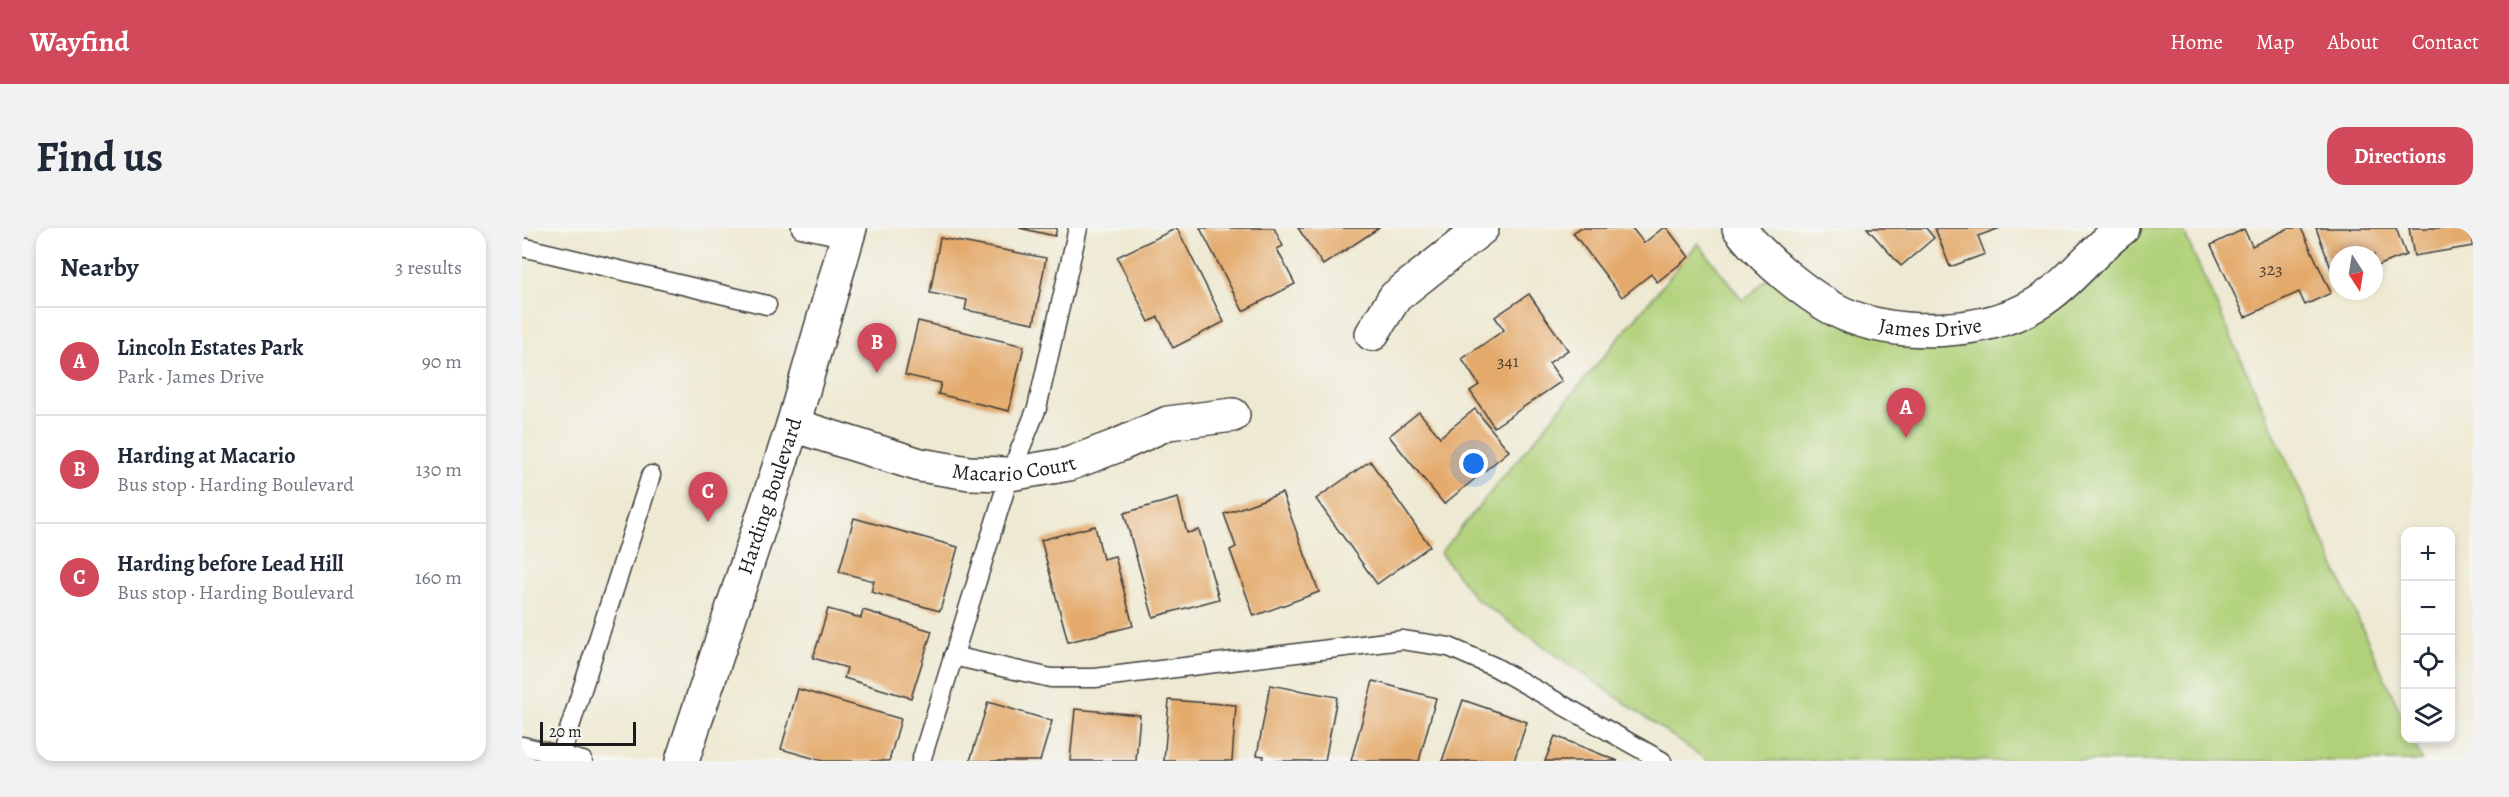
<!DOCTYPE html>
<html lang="en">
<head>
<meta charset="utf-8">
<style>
	:root { --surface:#fff; --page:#f2f2f3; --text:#1f2937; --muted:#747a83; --line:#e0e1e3; --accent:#d1495b }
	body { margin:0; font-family:Alegreya,serif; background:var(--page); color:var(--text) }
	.controls { position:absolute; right:18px; bottom:18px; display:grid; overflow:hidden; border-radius:12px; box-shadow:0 3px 9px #0003 }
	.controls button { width:54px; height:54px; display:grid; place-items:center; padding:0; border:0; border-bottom:2px solid var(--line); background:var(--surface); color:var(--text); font:30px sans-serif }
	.compass { position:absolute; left:1807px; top:18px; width:54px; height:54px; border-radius:50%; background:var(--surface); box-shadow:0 3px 9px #0003; rotate:168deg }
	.scale { position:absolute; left:18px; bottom:15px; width:96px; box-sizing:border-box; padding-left:6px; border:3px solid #1c1c1c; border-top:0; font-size:16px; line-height:21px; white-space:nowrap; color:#1c1c1c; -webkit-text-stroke:4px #f6f6f2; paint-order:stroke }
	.you { position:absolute; left:952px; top:236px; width:21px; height:21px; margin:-15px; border:4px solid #fff; border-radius:50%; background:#1a73e8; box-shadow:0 0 0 9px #1a73e833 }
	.badge { display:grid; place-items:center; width:39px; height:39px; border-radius:50%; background:var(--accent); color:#fff; font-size:20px; font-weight:700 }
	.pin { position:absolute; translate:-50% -50px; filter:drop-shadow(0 2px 3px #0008) }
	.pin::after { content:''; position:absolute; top:32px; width:21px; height:18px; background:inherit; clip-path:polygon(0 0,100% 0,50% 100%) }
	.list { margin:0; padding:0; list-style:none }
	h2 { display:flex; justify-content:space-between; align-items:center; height:78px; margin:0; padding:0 24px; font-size:26px }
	h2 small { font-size:20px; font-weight:400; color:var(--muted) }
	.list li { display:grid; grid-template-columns:39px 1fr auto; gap:18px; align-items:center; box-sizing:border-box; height:108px; padding:0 24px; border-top:2px solid var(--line) }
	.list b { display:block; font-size:22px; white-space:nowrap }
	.list p { margin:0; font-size:20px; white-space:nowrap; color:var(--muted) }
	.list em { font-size:20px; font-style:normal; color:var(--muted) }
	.icon { flex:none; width:33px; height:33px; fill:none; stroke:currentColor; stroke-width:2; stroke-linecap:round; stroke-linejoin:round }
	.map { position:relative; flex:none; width:1951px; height:533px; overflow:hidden; border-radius:18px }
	header { display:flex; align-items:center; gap:36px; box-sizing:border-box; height:84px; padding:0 30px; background:var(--accent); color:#fff }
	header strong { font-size:28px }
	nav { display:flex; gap:33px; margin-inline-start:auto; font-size:21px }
	.intro { display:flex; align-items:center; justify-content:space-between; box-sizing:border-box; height:144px; padding:0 36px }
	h1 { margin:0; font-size:42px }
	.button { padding:15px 27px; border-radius:18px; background:var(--accent); color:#fff; font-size:21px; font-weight:700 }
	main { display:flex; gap:36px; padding:0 36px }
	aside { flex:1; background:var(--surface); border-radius:18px; box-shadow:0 3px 9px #0003 }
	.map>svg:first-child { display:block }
</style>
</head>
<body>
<header>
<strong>Wayfind</strong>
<nav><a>Home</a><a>Map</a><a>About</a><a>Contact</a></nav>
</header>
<div class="intro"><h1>Find us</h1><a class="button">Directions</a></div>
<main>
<aside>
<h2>Nearby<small>3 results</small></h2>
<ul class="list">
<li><span class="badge">A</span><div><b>Lincoln Estates Park</b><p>Park · James Drive</p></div><em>90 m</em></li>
<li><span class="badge">B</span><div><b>Harding at Macario</b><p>Bus stop · Harding Boulevard</p></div><em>130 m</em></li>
<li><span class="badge">C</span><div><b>Harding before Lead Hill</b><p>Bus stop · Harding Boulevard</p></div><em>160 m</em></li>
</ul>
</aside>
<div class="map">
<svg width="1951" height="533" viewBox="0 0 1951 533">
	<rect width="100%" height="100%" fill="#f6f6f2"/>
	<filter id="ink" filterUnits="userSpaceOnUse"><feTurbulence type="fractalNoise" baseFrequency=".0167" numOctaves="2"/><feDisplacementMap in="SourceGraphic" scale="12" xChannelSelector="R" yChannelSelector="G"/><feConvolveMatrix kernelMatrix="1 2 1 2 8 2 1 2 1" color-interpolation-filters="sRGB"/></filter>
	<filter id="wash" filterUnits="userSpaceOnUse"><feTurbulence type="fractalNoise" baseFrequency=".008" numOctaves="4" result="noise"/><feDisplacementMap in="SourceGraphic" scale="24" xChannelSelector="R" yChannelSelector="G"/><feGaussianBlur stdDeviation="1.35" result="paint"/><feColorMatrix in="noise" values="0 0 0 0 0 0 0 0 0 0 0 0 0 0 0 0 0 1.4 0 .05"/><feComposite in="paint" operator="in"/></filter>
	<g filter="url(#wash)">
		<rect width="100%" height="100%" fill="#eee9d2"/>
		<!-- green -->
		<polygon fill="#b0d179" stroke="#66764a" stroke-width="1.5" points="1603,0 1660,0 1883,495 1884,511 1890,511 1900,533 1186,533 954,371 918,325 1176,15 1221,73 1257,40 1335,85 1428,95 1517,66"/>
		<g id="blocks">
			<!-- building -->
			<g fill="#e4aa6c">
				<polygon points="497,0 535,0 533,8"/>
				<polygon points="655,0 702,94 651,120 636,89 627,94 595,29"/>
				<polygon points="678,0 752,0 761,18 755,21 773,56 721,83"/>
				<polygon points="776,0 857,0 801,37"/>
				<polygon points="1058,0 1110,0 1122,15 1141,0 1145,0 1167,29 1135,54 1129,46 1100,69 1051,5"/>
				<polygon points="1345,0 1404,0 1412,10 1379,38"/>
				<polygon points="1413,0 1478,0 1456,8 1463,26 1428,39"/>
				<polygon points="1767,0 1779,0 1809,65 1783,77 1777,64 1723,89 1689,17 1722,1 1730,18"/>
				<polygon points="1794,0 1874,0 1884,27 1852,39 1852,27 1816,27 1816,40 1810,43"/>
				<polygon points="1887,0 1951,0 1951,18 1892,28"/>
				<polygon points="418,10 524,30 512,95 443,82 445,72 408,65"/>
				<polygon points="1007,66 1046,122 1027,135 1040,153 972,199 948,163 957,157 940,131 982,102 973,89"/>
				<polygon points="396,93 502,118 487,183 416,166 419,155 383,147"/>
				<polygon points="953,181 987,223 922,276 867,208 897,184 918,209"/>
				<polygon points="848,233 908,318 855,356 794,271"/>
				<polygon points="760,265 797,364 732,388 708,322 714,319 702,286"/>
				<polygon points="656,270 665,305 677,302 697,371 631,389 602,285"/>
				<polygon points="332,290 436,319 418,383 349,364 352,353 317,344"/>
				<polygon points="573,298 581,331 593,328 611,398 546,414 519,312"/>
				<polygon points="306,381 339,390 341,382 410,403 389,470 322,450 325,440 291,430"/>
				<polygon points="851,453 914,470 897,533 829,533"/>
				<polygon points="748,457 815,469 803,533 741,533 742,528 735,527"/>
				<polygon points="276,461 379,491 367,533 301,533 259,521"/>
				<polygon points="647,472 714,477 710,533 642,533"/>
				<polygon points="941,472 1005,494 992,533 920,533"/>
				<polygon points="466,474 530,493 518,533 448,533"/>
				<polygon points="553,481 618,487 614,533 548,533"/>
				<polygon points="1033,508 1096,533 1023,533"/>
			</g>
		</g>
	</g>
	<g filter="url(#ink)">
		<use href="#blocks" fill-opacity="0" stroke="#3c3b37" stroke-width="1.5"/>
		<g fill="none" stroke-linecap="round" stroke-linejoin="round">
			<defs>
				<g id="lane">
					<polyline points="279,0 326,10"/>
					<polyline points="0,19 245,77"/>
					<polyline points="431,428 529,450 573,450 880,412 927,419 973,439 1140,533"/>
					<polyline points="0,518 61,533"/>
					<polyline points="37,533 129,247"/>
					<polyline points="399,533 488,246 515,180 556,0"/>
				</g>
				<g id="street">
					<path id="s1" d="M1217,0C1240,30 1287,70 1322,86C1377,110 1464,107 1516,75C1548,55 1571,22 1601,0"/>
					<polyline points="850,106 873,69 960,0"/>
					<path id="s2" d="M271,197L398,237L447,245L488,246L547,236L597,217L646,195L711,187"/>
				</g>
				<g id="secondary">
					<path id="s3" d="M160,533L271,197L328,0"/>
				</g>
			</defs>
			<!-- lane casing -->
			<use href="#lane" stroke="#3c3b37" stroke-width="21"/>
			<!-- street casing -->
			<use href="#street" stroke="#3c3b37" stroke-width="36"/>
			<!-- secondary casing -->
			<use href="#secondary" stroke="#3c3b37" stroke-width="36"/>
			<!-- lane -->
			<use href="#lane" stroke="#fff" stroke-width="18"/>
			<!-- street -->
			<use href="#street" stroke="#fff" stroke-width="33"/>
			<!-- secondary -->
			<use href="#secondary" stroke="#fff" stroke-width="33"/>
		</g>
	</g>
	<g text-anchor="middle" stroke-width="4.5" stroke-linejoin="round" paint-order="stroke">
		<!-- number labels -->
		<g font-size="18" fill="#4e4030">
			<text x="1749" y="47">323</text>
			<text x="986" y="139">341</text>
		</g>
		<!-- street labels -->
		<g font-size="21" fill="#1c1c1c" stroke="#f6f6f2">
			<text dy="7" stroke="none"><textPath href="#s1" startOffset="225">James Drive</textPath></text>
			<text dy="7" stroke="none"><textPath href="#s2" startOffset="228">Macario Court</textPath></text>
			<text dy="7" stroke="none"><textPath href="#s3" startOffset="279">Harding Boulevard</textPath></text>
		</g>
	</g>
</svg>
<div class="controls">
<button>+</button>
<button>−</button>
<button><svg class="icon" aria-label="locate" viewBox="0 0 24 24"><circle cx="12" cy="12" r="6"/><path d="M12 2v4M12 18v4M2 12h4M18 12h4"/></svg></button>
<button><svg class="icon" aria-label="layers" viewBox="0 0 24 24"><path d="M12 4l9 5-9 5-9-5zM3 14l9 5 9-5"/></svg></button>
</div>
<svg class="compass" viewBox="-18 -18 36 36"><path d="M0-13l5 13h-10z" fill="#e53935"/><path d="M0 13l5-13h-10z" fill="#747a83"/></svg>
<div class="scale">20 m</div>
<div class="you"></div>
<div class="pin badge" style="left:1384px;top:210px">A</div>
<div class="pin badge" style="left:355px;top:145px">B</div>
<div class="pin badge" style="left:186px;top:294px">C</div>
</div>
</main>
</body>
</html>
